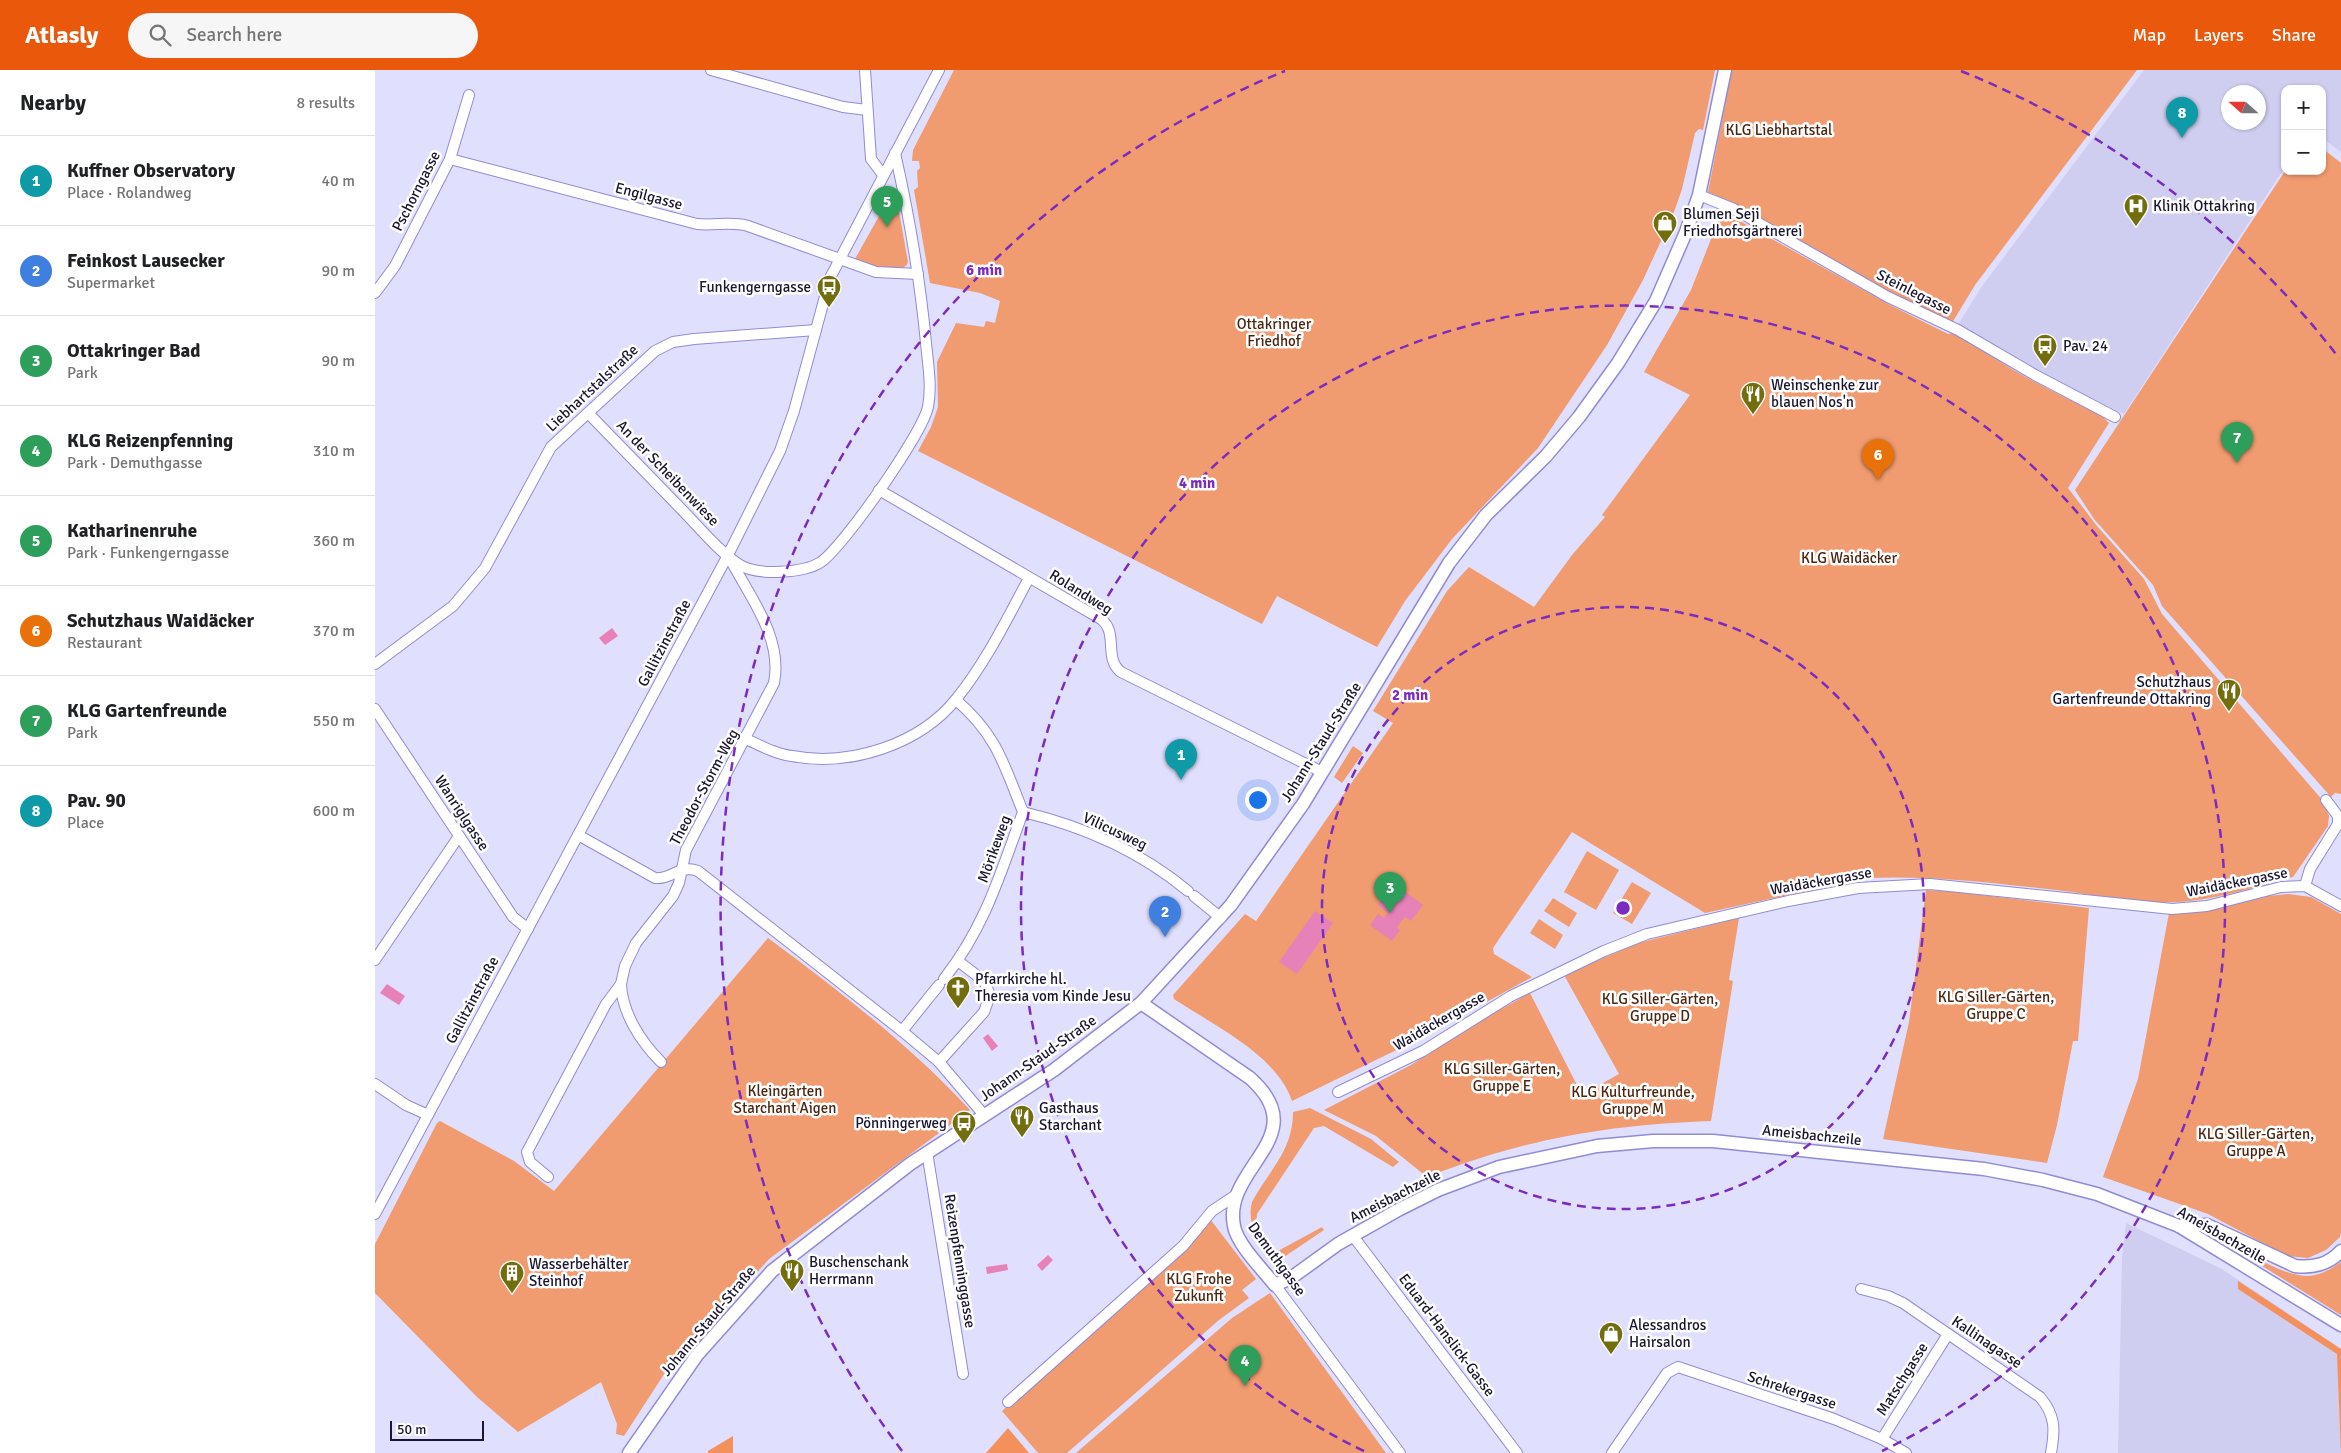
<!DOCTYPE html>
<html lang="en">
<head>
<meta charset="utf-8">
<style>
	:root { --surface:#fff; --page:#f6f6f6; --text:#202124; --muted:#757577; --line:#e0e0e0; --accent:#ea580c }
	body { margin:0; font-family:Signika,sans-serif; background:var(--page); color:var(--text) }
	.controls { position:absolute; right:15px; top:15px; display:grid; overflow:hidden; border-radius:10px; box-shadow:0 1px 4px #0004 }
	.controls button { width:45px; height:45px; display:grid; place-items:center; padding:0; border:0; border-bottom:1px solid var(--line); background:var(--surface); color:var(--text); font:25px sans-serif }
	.compass { position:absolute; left:1846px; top:15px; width:45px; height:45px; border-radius:50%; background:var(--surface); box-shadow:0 1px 4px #0004; rotate:291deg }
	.scale { position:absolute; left:15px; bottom:12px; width:94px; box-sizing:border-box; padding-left:5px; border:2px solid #1a1632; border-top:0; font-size:14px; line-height:18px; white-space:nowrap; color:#1a1632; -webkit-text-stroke:4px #fff; paint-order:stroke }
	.you { position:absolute; left:882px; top:729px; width:18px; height:18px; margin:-12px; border:4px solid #fff; border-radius:50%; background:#1a73e8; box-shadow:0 0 0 8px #1a73e833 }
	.badge { display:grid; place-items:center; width:32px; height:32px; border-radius:50%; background:var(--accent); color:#fff; font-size:16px; font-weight:700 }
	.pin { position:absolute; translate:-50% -41px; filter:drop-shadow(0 1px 2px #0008) }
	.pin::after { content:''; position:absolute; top:26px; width:18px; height:15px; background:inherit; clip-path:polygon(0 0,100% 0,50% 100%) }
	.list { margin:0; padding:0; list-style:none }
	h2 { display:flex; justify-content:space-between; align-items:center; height:65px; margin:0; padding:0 20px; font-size:21px }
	h2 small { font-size:16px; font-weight:400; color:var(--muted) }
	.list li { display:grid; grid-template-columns:32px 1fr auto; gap:15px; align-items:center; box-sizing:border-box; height:90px; padding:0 20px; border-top:1px solid var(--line) }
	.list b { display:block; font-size:19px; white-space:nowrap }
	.list p { margin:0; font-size:16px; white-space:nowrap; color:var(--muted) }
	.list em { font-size:16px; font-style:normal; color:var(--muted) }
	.icon { flex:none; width:28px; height:28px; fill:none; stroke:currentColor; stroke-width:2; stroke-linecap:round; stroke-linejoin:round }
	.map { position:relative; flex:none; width:1966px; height:1383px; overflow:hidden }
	header { display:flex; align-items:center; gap:30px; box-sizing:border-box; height:70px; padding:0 25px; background:var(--accent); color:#fff }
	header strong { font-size:24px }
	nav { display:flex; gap:28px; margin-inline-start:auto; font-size:18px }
	.search { width:350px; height:45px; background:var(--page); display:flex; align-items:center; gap:12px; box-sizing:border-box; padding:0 18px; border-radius:28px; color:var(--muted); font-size:19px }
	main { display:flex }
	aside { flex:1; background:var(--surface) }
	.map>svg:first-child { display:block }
</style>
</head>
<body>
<header>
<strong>Atlasly</strong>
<div class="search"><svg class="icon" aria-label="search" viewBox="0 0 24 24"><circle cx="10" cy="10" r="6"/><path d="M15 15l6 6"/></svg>Search here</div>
<nav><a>Map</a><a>Layers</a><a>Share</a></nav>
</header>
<main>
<aside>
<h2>Nearby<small>8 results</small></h2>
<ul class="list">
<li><span class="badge" style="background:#0f9aa8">1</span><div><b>Kuffner Observatory</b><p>Place · Rolandweg</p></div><em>40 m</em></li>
<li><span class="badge" style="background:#3f7fe0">2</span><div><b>Feinkost Lausecker</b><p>Supermarket</p></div><em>90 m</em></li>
<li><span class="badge" style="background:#2e9e5b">3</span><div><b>Ottakringer Bad</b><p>Park</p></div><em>90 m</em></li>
<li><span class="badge" style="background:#2e9e5b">4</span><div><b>KLG Reizenpfenning</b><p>Park · Demuthgasse</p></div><em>310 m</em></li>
<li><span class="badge" style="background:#2e9e5b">5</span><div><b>Katharinenruhe</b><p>Park · Funkengerngasse</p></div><em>360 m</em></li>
<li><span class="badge" style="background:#e8710a">6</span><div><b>Schutzhaus Waidäcker</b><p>Restaurant</p></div><em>370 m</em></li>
<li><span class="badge" style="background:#2e9e5b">7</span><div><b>KLG Gartenfreunde</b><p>Park</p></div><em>550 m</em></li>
<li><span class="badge" style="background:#0f9aa8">8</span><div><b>Pav. 90</b><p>Place</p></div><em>600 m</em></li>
</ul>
</aside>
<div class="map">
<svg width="1966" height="1383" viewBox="0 0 1966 1383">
	<rect width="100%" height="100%" fill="#e0dffe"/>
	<!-- built -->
	<g fill="#cfcef0" fill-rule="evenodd">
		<path d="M1769,0H1966V82L1947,68V19H1910V97L1749,344L1671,307L1583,255L1605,219ZM1854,22H1884V52H1854Z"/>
		<polygon points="1751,1153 1847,1199 1966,1279 1966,1383 1743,1383 1747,1189"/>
	</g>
	<!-- green -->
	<g fill="#f09b70">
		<polygon points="579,0 1340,0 1328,60 1324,59 1320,63 1307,119 1298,145 1268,210 1232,275 1163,378 1077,469 1030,531 1002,577 902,526 887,554 543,381 556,357 563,337 562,292 581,253 609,257 611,251 620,253 625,231 605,223 555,213 539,120 543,117 542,101 545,98 544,91 537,91 538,80"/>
		<polygon points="1357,0 1762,0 1600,215 1577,253 1513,223 1357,133 1333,122"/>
		<polygon points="1947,78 1966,93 1966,724 1960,723 1956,727 1787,536 1778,515 1719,449 1700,420 1910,101 1947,101"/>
		<path d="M517,123L521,125L533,192C528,208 491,194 480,189Z"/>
		<path d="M1347,141L1517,236L1573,264L1582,262C1626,296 1675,321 1726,345L1734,353L1693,418L1722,456L1769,509L1787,544L1949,732L1954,746L1953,756L1918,807C1881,816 1842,830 1803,832C1768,834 1731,827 1697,822C1628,814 1561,805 1492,808L1330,843L1197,762L1118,878L1119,884L1157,907L1048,967L917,1031C902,985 838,955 799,929L798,925L870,844L881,851L1018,653L998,641L1072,521L1094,497L1159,537L1197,485L1230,447L1227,445L1315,325L1269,302L1316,220Z"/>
		<polygon points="978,676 988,683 967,713 959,707"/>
		<polygon points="1212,781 1244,800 1221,840 1189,822"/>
		<polygon points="1257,812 1276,823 1257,854 1238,843"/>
		<polygon points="1551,820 1582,822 1714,838 1703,971 1698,971 1682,1055 1672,1093 1508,1069 1534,952"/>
		<polygon points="1913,824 1936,827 1966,844 1966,1162 1965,1167 1951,1180 1933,1188 1912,1186 1833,1144 1728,1107 1763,1009 1794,843 1828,842 1893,826"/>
		<polygon points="1178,828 1202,843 1194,857 1169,841"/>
		<path d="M1364,848L1354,910L1358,911L1336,1051C1230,1055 1150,1069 1052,1107L1001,1066L949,1040L1036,995L1108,949L1155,923L1207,1025L1244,1004L1189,905L1263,873Z"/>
		<polygon points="1164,849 1188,865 1180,879 1155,863"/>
		<path d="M393,868C464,921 535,975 595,1040L394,1189L311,1281L295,1295L249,1366L241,1364L242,1354L226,1312L143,1362L102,1327L0,1223V1174L62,1053L65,1051L139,1091L179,1121Z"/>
		<path d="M935,1038L996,1069L1024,1092L1018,1097L949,1056L939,1058L882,1144L881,1154L892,1173L903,1181L947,1157L949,1160L909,1187L903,1189C885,1173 871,1157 877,1132C894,1100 918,1081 918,1042Z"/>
		<polygon points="835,1149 881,1209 867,1220 874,1228 844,1250 692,1383 663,1383 627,1341 729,1253"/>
		<path d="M1841,1164C1866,1178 1906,1207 1934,1206C1946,1205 1956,1199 1966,1192V1245L1839,1166Z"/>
		<polygon points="895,1223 1011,1383 701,1383 857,1248"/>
	</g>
	<!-- forest -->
	<g fill="#f3905c">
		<polygon points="1863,1211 1966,1279 1966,1383 1962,1284 1863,1219"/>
		<polygon points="633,1358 654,1383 611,1383"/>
		<polygon points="358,1366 358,1383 333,1383 333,1381"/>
	</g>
	<!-- water -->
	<g fill="#e682b8">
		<polygon points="237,558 243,566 230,575 224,568"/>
		<polygon points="1013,809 1048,835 1036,851 1030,847 1022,857 1025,860 1017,871 995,855 1003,844 1009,848 1013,843 1003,835 1010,824 1005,820"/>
		<polygon points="940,841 958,853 922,904 904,892"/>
		<polygon points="12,914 30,926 24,935 5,923"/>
		<polygon points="613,964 623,976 617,981 608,968"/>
		<polygon points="673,1185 678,1190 667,1201 662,1195"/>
		<polygon points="632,1194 633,1200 612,1204 611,1197"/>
	</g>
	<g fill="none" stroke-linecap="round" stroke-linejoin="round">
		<defs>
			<g id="minor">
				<polyline points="336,0 468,37 492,40"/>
				<polyline points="490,0 496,89 508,105"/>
				<path d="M75,89L322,154C340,156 356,151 373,156L501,202L543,204"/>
				<polyline points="1324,125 1359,139 1513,227 1583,260 1660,305 1740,347"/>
				<polyline points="0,223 20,196 75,89 94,25"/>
				<path d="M213,343C246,377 280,412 313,446C327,461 348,485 365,495C383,506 429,503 446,492C469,476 547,364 553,337C557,317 553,294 551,273C545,209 534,145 520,83"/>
				<path d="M504,420L726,549C744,563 728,588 746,602L947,702"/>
				<polyline points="0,594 78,536 110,498 176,377 280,281 298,272 319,269 441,260"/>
				<polyline points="0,639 138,847 153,859"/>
				<path d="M371,669C386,676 401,684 417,686C474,697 545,675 582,628C611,592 632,549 654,508"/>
				<path d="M648,742C707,756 766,782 813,821"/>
				<path d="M203,765L280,808C296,810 305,794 323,801L527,961L564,992L609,1045"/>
				<polyline points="1930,816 1935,799 1963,754 1963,746 1951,730"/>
				<polyline points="819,826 846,848"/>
				<polyline points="0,890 84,766"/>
				<path d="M569,909C611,855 625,804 648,742C629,694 621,664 581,630"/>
				<path d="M246,914C247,943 266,972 286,992"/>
				<polyline points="527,961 564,915"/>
				<polyline points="564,992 609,942 615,925 609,911 583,891"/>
				<polyline points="0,1014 31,1035 53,1045"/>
				<polyline points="963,1022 1048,981 1136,926 1229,881 1272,864 1413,831 1483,818 1555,814 1797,839 1832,836 1906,817 1930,816 1966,836"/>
				<polyline points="552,1082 588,1304"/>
				<path d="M173,1107L155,1092L152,1082L231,934L246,914L250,896L261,873L298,826L304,813L311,780L399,613C408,568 375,527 355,489"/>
				<polyline points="0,1144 353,485 405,381 419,341 455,208 564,0"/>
				<polyline points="978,1166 1142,1383"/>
				<polyline points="900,1215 1025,1383"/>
				<path d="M1486,1219L1513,1226L1528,1233L1665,1327C1681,1346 1680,1360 1676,1383"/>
				<polyline points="633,1332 808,1176 837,1141 861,1125"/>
				<polyline points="1507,1369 1573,1264"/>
				<polyline points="1237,1383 1292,1303 1303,1297 1459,1349 1507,1369 1531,1383"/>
			</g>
			<g id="tertiary">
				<path d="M766,933L875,1008C941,1067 847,1097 859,1156C862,1174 888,1200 900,1215L916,1208L963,1174L1023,1140L1063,1120L1124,1097L1222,1076L1278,1071H1338L1609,1099L1668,1110L1722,1124L1804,1156L1966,1255"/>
				<path d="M1804,1156L1832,1155L1920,1196C1938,1198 1953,1195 1966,1181"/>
				<polyline points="254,1383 322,1285 397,1201 535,1094 679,1000 766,933 856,835 928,734 1074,493 1111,445 1171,386 1204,347 1243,293 1281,231 1311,162 1324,125 1350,0"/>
			</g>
		</defs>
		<!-- minor casing -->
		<use href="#minor" stroke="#918bd3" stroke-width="12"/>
		<!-- tertiary casing -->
		<use href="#tertiary" stroke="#918bd3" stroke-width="15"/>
		<!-- minor -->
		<use href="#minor" stroke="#fff" stroke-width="10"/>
		<!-- tertiary -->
		<use href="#tertiary" stroke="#fff" stroke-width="12"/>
	</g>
	<!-- distance rings -->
	<g fill="none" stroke="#7b2cbf" stroke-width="2.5" stroke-dasharray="9 6">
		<circle cx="1248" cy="838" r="301"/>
		<path d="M989 1381A602 602 0 1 1 1507 1381"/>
		<path d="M527 1381A903 903 0 0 1 910 1M1586 1A903 903 0 0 1 1964 288"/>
	</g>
	<!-- icons -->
	<defs>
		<symbol id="hospital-pin" viewBox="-11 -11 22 30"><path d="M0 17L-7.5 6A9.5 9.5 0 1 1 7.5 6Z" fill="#726e0e" stroke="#fff"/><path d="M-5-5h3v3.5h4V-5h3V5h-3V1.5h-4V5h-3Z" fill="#fff"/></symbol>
		<symbol id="shop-pin" viewBox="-11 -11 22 30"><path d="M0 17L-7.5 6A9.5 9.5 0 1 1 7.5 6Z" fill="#726e0e" stroke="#fff"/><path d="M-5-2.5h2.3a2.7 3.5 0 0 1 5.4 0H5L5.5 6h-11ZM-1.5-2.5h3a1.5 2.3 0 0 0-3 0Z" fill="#fff"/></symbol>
		<symbol id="bus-pin" viewBox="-11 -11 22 30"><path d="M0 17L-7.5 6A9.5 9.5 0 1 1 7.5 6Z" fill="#726e0e" stroke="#fff"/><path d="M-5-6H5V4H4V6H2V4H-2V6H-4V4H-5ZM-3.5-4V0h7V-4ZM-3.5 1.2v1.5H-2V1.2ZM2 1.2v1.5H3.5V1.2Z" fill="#fff"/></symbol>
		<symbol id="restaurant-pin" viewBox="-11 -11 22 30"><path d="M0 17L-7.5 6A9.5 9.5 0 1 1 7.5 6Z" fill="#726e0e" stroke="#fff"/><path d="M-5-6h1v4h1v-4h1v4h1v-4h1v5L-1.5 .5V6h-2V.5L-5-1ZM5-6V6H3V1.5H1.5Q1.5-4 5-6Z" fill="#fff"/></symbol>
		<symbol id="church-pin" viewBox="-11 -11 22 30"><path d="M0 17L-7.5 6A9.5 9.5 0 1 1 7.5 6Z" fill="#726e0e" stroke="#fff"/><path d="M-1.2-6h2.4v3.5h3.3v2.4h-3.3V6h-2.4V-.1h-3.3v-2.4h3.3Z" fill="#fff"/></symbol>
		<symbol id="building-pin" viewBox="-11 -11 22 30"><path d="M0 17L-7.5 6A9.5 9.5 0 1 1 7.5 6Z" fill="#726e0e" stroke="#fff"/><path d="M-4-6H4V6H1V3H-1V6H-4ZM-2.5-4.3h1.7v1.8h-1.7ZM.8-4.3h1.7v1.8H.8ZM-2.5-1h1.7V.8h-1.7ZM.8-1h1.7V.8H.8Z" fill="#fff"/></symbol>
	</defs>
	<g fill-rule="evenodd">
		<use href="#hospital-pin" x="1747" y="122" width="28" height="38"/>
		<use href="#shop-pin" x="1276" y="139" width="28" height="38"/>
		<use href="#bus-pin" x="440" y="203" width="28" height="38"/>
		<use href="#bus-pin" x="1656" y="262" width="28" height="38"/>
		<use href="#restaurant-pin" x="1364" y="310" width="28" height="38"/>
		<use href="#restaurant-pin" x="1840" y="607" width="28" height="38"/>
		<use href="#church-pin" x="569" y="904" width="28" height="38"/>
		<use href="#restaurant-pin" x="633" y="1033" width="28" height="38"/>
		<use href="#bus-pin" x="575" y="1039" width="28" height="38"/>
		<use href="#restaurant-pin" x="403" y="1187" width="28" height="38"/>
		<use href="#building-pin" x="123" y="1189" width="28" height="38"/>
		<use href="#shop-pin" x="1222" y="1250" width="28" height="38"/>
	</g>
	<g text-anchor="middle" stroke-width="5" stroke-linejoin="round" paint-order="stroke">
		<!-- park labels -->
		<g font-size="15" fill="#4d2610" stroke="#fff">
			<text x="1404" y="65">KLG Liebhartstal</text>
			<text x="899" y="259">Ottakringer<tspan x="899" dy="17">Friedhof</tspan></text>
			<text x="1474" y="493">KLG Waidäcker</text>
			<text x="1621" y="932">KLG Siller-Gärten,<tspan x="1621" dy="17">Gruppe C</tspan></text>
			<text x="1285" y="934">KLG Siller-Gärten,<tspan x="1285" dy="17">Gruppe D</tspan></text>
			<text x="1127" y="1004">KLG Siller-Gärten,<tspan x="1127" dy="17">Gruppe E</tspan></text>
			<text x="410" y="1026">Kleingärten<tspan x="410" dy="17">Starchant Aigen</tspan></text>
			<text x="1258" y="1027">KLG Kulturfreunde,<tspan x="1258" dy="17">Gruppe M</tspan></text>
			<text x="1881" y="1069">KLG Siller-Gärten,<tspan x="1881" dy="17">Gruppe A</tspan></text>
			<text x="824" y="1214">KLG Frohe<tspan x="824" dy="17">Zukunft</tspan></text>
		</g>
		<!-- street labels -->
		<g font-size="15" fill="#1a1632" stroke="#fff">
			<text transform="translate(41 121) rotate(-63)" y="5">Pschorngasse</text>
			<text transform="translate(274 126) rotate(15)" y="5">Engilgasse</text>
			<text transform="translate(1539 222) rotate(27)" y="5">Steinlegasse</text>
			<text transform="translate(217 318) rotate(-43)" y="5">Liebhartstalstraße</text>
			<text transform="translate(293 403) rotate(46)" y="5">An der Scheibenwiese</text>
			<text transform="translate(706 522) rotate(32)" y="5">Rolandweg</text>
			<text transform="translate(289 573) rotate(-62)" y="5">Gallitzinstraße</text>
			<text transform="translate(946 672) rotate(-58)" y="5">Johann-Staud-Straße</text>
			<text transform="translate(329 717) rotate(-62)" y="5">Theodor-Storm-Weg</text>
			<text transform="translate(87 743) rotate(57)" y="5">Wanriglgasse</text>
			<text transform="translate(740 761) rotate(25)" y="5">Vilicusweg</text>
			<text transform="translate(619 779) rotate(-70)" y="5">Mörikeweg</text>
			<text transform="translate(1446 811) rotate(-10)" y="5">Waidäckergasse</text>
			<text transform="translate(1862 812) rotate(-11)" y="5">Waidäckergasse</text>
			<text transform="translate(97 930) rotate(-62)" y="5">Gallitzinstraße</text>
			<text transform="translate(1064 951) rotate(-30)" y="5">Waidäckergasse</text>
			<text transform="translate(663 988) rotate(-35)" y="5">Johann-Staud-Straße</text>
			<text transform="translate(1437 1065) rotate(6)" y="5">Ameisbachzeile</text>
			<text transform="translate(1020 1126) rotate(-27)" y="5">Ameisbachzeile</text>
			<text transform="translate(1847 1165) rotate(30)" y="5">Ameisbachzeile</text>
			<text transform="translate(902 1189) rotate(54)" y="5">Demuthgasse</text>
			<text transform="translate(585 1191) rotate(81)" y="5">Reizenpfenninggasse</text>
			<text transform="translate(333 1251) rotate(-50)" y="5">Johann-Staud-Straße</text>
			<text transform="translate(1072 1265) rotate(53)" y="5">Eduard-Hanslick-Gasse</text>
			<text transform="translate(1612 1272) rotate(34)" y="5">Kallinagasse</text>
			<text transform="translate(1527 1309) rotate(-58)" y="5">Matschgasse</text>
			<text transform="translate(1417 1320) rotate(18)" y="5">Schrekergasse</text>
		</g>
		<!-- poi labels -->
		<g font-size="15" fill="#1a1632" stroke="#fff" text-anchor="start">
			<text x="1778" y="141">Klinik Ottakring</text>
			<text x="1308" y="149">Blumen Seji<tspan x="1308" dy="17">Friedhofsgärtnerei</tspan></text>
			<text x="436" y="222" text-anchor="end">Funkengerngasse</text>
			<text x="1688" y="281">Pav. 24</text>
			<text x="1396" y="320">Weinschenke zur<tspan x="1396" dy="17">blauen Nos'n</tspan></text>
			<text x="1836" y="617" text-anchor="end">Schutzhaus<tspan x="1836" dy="17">Gartenfreunde Ottakring</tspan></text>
			<text x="600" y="914">Pfarrkirche hl.<tspan x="600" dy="17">Theresia vom Kinde Jesu</tspan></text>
			<text x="664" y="1043">Gasthaus<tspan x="664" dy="17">Starchant</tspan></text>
			<text x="572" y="1058" text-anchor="end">Pönningerweg</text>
			<text x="434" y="1197">Buschenschank<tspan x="434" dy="17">Herrmann</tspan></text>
			<text x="154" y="1199">Wasserbehälter<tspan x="154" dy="17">Steinhof</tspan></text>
			<text x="1254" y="1260">Alessandros<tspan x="1254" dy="17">Hairsalon</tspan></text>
		</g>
	</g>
	<circle cx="1248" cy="838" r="8" fill="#7b2cbf" stroke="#fff" stroke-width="2.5"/>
	<g font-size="15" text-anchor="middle" font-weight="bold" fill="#7b2cbf" stroke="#fff" stroke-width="5" stroke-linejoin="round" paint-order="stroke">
		<text x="609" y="205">6 min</text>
		<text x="822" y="418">4 min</text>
		<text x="1035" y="630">2 min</text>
	</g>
</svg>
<div class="controls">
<button>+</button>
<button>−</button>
</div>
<svg class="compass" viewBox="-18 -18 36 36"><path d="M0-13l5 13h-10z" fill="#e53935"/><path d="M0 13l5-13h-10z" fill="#757577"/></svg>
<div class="scale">50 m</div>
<div class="you"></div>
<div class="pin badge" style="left:806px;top:710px;background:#0f9aa8">1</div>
<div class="pin badge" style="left:790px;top:867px;background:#3f7fe0">2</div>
<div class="pin badge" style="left:1015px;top:843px;background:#2e9e5b">3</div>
<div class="pin badge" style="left:870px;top:1316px;background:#2e9e5b">4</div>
<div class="pin badge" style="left:512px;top:157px;background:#2e9e5b">5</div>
<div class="pin badge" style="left:1503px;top:410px;background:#e8710a">6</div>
<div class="pin badge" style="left:1862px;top:393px;background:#2e9e5b">7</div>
<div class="pin badge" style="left:1807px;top:68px;background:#0f9aa8">8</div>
</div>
</main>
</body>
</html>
